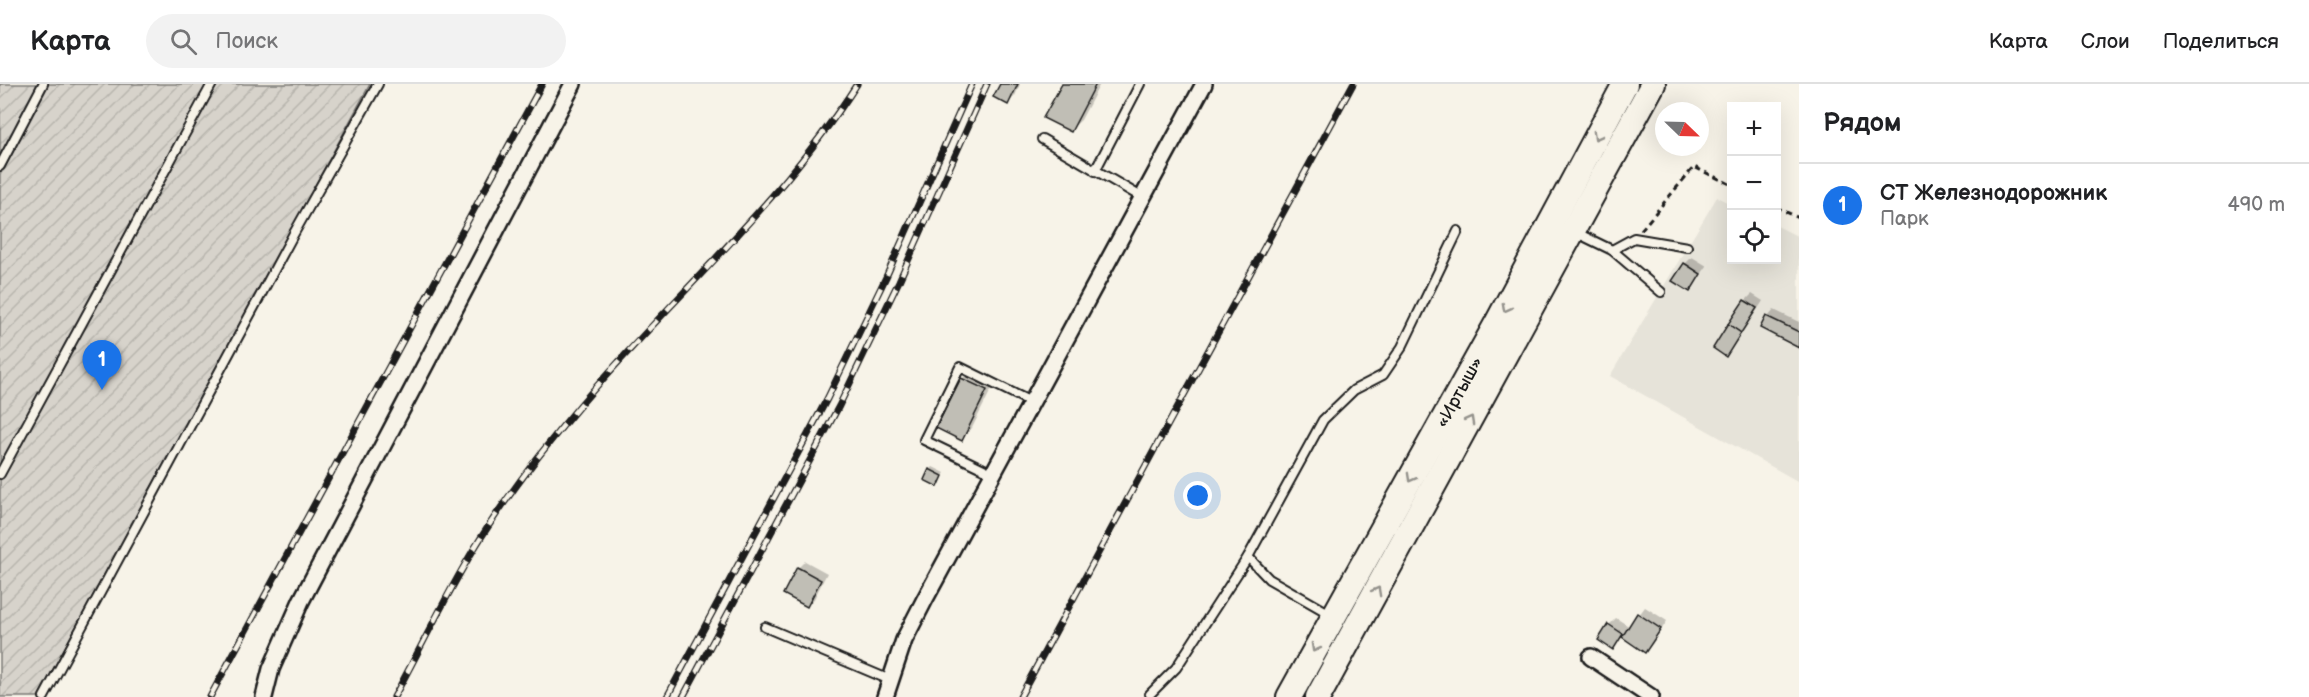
<!DOCTYPE html>
<html lang="ru">
<head>
<meta charset="utf-8">
<style>
	:root { --surface:#fff; --page:#f2f2f2; --text:#202124; --muted:#757577; --line:#e0e0e0; --accent:#1a73e8 }
	body { margin:0; font-family:"Balsamiq Sans",sans-serif; background:var(--page); color:var(--text) }
	.controls { position:absolute; right:18px; top:18px; display:grid; overflow:hidden; border-radius:0px; box-shadow:0 6px 24px #0002 }
	.controls button { width:54px; height:54px; display:grid; place-items:center; padding:0; border:0; border-bottom:2px solid var(--line); background:var(--surface); color:var(--text); font:30px sans-serif }
	.compass { position:absolute; left:1655px; top:18px; width:54px; height:54px; border-radius:50%; background:var(--surface); box-shadow:0 6px 24px #0002; rotate:113deg }
	.you { position:absolute; left:1198px; top:412px; width:21px; height:21px; margin:-15px; border:4px solid #fff; border-radius:50%; background:#1a73e8; box-shadow:0 0 0 9px #1a73e833 }
	.badge { display:grid; place-items:center; width:39px; height:39px; border-radius:50%; background:var(--accent); color:#fff; font-size:20px; font-weight:700 }
	.pin { position:absolute; translate:-50% -50px; filter:drop-shadow(0 2px 3px #0008) }
	.pin::after { content:''; position:absolute; top:32px; width:21px; height:18px; background:inherit; clip-path:polygon(0 0,100% 0,50% 100%) }
	.list { margin:0; padding:0; list-style:none }
	h2 { display:flex; justify-content:space-between; align-items:center; height:78px; margin:0; padding:0 24px; font-size:26px }
	h2 small { font-size:20px; font-weight:400; color:var(--muted) }
	.list li { display:grid; grid-template-columns:39px 1fr auto; gap:18px; align-items:center; box-sizing:border-box; height:84px; padding:0 24px; border-top:2px solid var(--line) }
	.list b { display:block; font-size:22px; white-space:nowrap }
	.list p { margin:0; font-size:20px; white-space:nowrap; color:var(--muted) }
	.list em { font-size:20px; font-style:normal; color:var(--muted) }
	.icon { flex:none; width:33px; height:33px; fill:none; stroke:currentColor; stroke-width:2; stroke-linecap:round; stroke-linejoin:round }
	.map { position:relative; flex:none; width:1799px; height:613px; overflow:hidden }
	header { display:flex; align-items:center; gap:36px; box-sizing:border-box; height:84px; padding:0 30px; background:var(--surface); border-bottom:2px solid var(--line) }
	header strong { font-size:28px }
	nav { display:flex; gap:33px; margin-inline-start:auto; font-size:21px }
	.search { width:420px; height:54px; background:var(--page); display:flex; align-items:center; gap:15px; box-sizing:border-box; padding:0 21px; border-radius:33px; color:var(--muted); font-size:22px }
	main { display:flex }
	aside { flex:1; background:var(--surface) }
	.map>svg:first-child { display:block }
</style>
</head>
<body>
<header>
<strong>Карта</strong>
<div class="search"><svg class="icon" aria-label="search" viewBox="0 0 24 24"><circle cx="10" cy="10" r="6"/><path d="M15 15l6 6"/></svg>Поиск</div>
<nav><a>Карта</a><a>Слои</a><a>Поделиться</a></nav>
</header>
<main>
<div class="map">
<svg width="1799" height="613" viewBox="0 0 1799 613">
	<defs>
		<pattern id="garden-furrows" width="10" height="10" patternUnits="userSpaceOnUse" patternTransform="scale(1.5)"><rect width="10" height="10" fill="#d7d3cb"/><path d="M-1 1l2-2M0 10L10 0M9 11l2-2" fill="none" stroke="#b8b5ae"/></pattern>
	</defs>
	<rect width="100%" height="100%" fill="#f7f3e8"/>
	<filter id="ink" filterUnits="userSpaceOnUse"><feTurbulence type="fractalNoise" baseFrequency=".0167" numOctaves="2"/><feDisplacementMap in="SourceGraphic" scale="12" xChannelSelector="R" yChannelSelector="G"/><feConvolveMatrix kernelMatrix="1 2 1 2 8 2 1 2 1" color-interpolation-filters="sRGB"/></filter>
	<g filter="url(#ink)">
		<!-- built -->
		<polygon fill="#e6e3d9" points="1717,113 1731,120 1732,176 1776,176 1777,142 1799,153 1799,398 1610,292"/>
		<!-- garden -->
		<polygon fill="url(#garden-furrows)" stroke="#7a7874" stroke-width="1.5" points="0,0 370,0 38,613 0,613"/>
		<!-- shadow -->
		<g fill="#0003">
			<polygon points="1001,0 1020,0 1015,12 1008,19"/>
			<polygon points="1063,0 1100,0 1081,36 1070,46"/>
			<polygon points="1692,173 1707,182 1690,206 1685,180"/>
			<polygon points="1752,210 1763,217 1732,264 1725,271 1715,264 1745,217"/>
			<polygon points="1774,226 1799,238 1799,262 1762,243 1768,233"/>
			<polygon points="973,284 996,296 972,344 962,355 938,344 962,295"/>
			<polygon points="933,383 945,389 937,401 930,386"/>
			<polygon points="805,477 827,489 814,515 807,522 798,484"/>
			<polygon points="1645,523 1667,537 1652,560 1645,567 1623,552 1613,564 1609,541 1616,534 1630,543"/>
		</g>
		<!-- building -->
		<g fill="#c0beb5" stroke="#1c1c1c" stroke-width="1.5">
			<polygon points="1000,0 1018,0 1008,21 993,13"/>
			<polygon points="1062,0 1096,0 1071,48 1043,34"/>
			<polygon points="1684,179 1701,190 1690,208 1672,197"/>
			<polygon points="1744,216 1757,224 1741,249 1728,240"/>
			<polygon points="1766,232 1799,248 1799,264 1760,244"/>
			<polygon points="1728,240 1741,249 1726,273 1713,264"/>
			<polygon points="961,294 987,306 962,357 936,344"/>
			<polygon points="929,385 943,392 938,403 924,396"/>
			<polygon points="797,483 821,496 807,523 783,510"/>
			<polygon points="1637,529 1661,545 1645,569 1622,553"/>
			<polygon points="1608,540 1623,550 1613,566 1598,556"/>
		</g>
		<g fill="none" stroke-linecap="round" stroke-linejoin="round">
			<defs>
				<g id="service">
					<polyline points="1042,55 1143,114"/>
					<polyline points="0,82 43,0"/>
					<polyline points="1095,87 1140,0"/>
					<polyline points="1577,149 1612,166 1661,208"/>
					<polyline points="1612,166 1634,154 1687,163"/>
					<polyline points="0,390 212,0"/>
					<polyline points="994,390 924,356 960,283 1031,318"/>
					<polyline points="1248,473 1269,495 1332,531"/>
					<polyline points="765,543 890,596"/>
					<polyline points="1150,610 1176,584 1248,473 1323,336 1354,306 1383,291 1402,263 1458,147"/>
					<polyline points="44,613 293,151 378,0"/>
				</g>
				<g id="minor">
					<polyline points="1591,573 1651,613"/>
					<polyline points="264,613 271,585 301,517 573,0"/>
					<polyline points="885,613 904,556 925,515 1204,0"/>
				</g>
				<g id="primary">
					<polyline points="1289,613 1497,239 1625,0"/>
					<polyline points="1318,613 1653,0"/>
				</g>
			</defs>
			<!-- service casing -->
			<use href="#service" stroke="#1c1c1c" stroke-width="12"/>
			<!-- minor casing -->
			<use href="#minor" stroke="#1c1c1c" stroke-width="20"/>
			<!-- primary casing -->
			<use href="#primary" stroke="#1c1c1c" stroke-width="28"/>
			<!-- path -->
			<g stroke="#1c1c1c" stroke-width="3" stroke-dasharray="6 4.5" stroke-linecap="butt">
				<polyline points="1776,123 1799,134"/>
				<polyline points="1641,146 1694,83 1732,101"/>
			</g>
			<!-- service -->
			<use href="#service" stroke="#f7f3e8" stroke-width="8"/>
			<!-- minor -->
			<use href="#minor" stroke="#f7f3e8" stroke-width="15"/>
			<!-- primary -->
			<use href="#primary" stroke="#f7f3e8" stroke-width="24"/>
			<defs>
				<g id="rail">
					<polyline points="210,613 542,0"/>
					<path d="M394,613C421,564 445,513 474,465C505,414 543,365 582,319C673,213 781,119 857,0"/>
					<polyline points="667,613 827,315 886,193 972,0"/>
					<polyline points="683,613 839,322 899,197 987,0"/>
					<polyline points="1020,613 1353,0"/>
				</g>
			</defs>
			<!-- rail casing -->
			<use href="#rail" stroke="#1c1c1c" stroke-width="7"/>
			<!-- rail -->
			<use href="#rail" stroke="#f7f3e8" stroke-width="4.5" stroke-dasharray="14" stroke-linecap="butt"/>
		</g>
		<!-- one-way arrows -->
		<defs><path id="oneway-chevron" d="M-2-3.5L2.5 0L-2 3.5" fill="none" stroke-width="1.6" stroke-linecap="round" stroke-linejoin="round" transform="scale(1.5)"/></defs>
		<g stroke="#94928c">
			<use href="#oneway-chevron" transform="translate(1597 52) rotate(118)"/>
			<use href="#oneway-chevron" transform="translate(1506 224) rotate(118)"/>
			<use href="#oneway-chevron" transform="translate(1470 336) rotate(-61)"/>
			<use href="#oneway-chevron" transform="translate(1411 394) rotate(119)"/>
			<use href="#oneway-chevron" transform="translate(1377 507) rotate(-61)"/>
			<use href="#oneway-chevron" transform="translate(1315 564) rotate(119)"/>
		</g>
	</g>
	<g text-anchor="middle" stroke-width="6" stroke-linejoin="round" paint-order="stroke">
		<!-- street labels -->
		<g font-size="18" fill="#1c1c1c" stroke="#f7f3e8">
			<text transform="translate(1459 308) rotate(-61)" y="6">«Иртыш»</text>
		</g>
	</g>
</svg>
<div class="controls">
<button>+</button>
<button>−</button>
<button><svg class="icon" aria-label="locate" viewBox="0 0 24 24"><circle cx="12" cy="12" r="6"/><path d="M12 2v4M12 18v4M2 12h4M18 12h4"/></svg></button>
</div>
<svg class="compass" viewBox="-18 -18 36 36"><path d="M0-13l5 13h-10z" fill="#e53935"/><path d="M0 13l5-13h-10z" fill="#757577"/></svg>
<div class="you"></div>
<div class="pin badge" style="left:102px;top:306px">1</div>
</div>
<aside>
<h2>Рядом<small></small></h2>
<ul class="list">
<li><span class="badge">1</span><div><b>СТ Железнодорожник</b><p>Парк</p></div><em>490 m</em></li>
</ul>
</aside>
</main>
</body>
</html>
